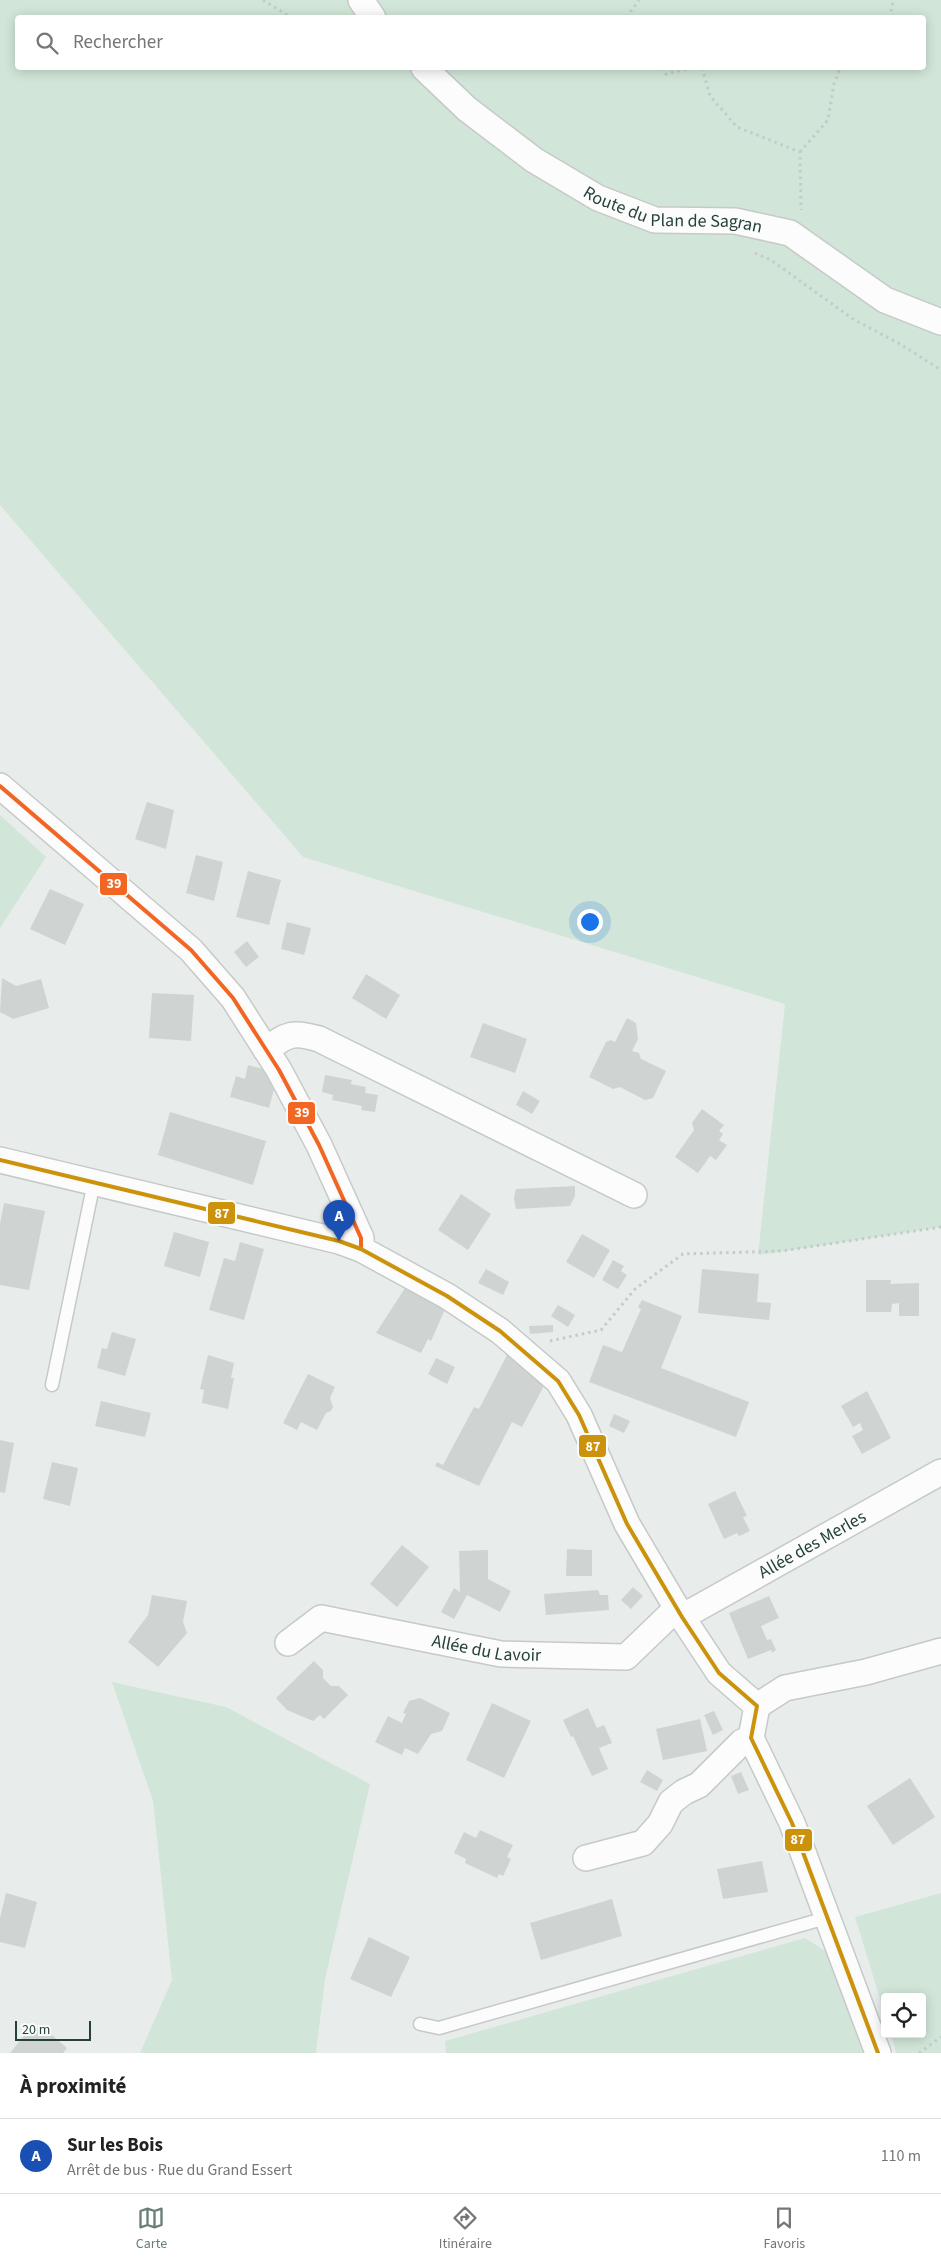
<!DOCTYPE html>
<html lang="fr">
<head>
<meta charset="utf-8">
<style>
	:root { --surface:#fff; --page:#f2f2f2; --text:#222; --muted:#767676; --line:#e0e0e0; --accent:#697e78 }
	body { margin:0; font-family:"Source Sans 3",sans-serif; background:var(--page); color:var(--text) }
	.controls { position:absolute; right:15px; bottom:15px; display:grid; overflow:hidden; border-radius:5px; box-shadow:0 2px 12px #0003 }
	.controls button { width:45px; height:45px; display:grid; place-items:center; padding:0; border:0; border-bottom:1px solid var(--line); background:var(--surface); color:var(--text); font:25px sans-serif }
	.scale { position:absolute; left:15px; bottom:12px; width:76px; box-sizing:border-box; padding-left:5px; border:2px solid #24423a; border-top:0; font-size:14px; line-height:18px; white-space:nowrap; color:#24423a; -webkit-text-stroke:4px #f7fbf9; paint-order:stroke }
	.you { position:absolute; left:589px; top:921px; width:18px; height:18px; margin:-12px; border:4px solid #fff; border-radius:50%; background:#1a73e8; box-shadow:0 0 0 8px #1a73e833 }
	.badge { display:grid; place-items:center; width:32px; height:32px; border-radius:50%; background:var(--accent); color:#fff; font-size:16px; font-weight:700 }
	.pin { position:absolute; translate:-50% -41px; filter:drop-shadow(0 1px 2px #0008) }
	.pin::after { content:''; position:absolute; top:26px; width:18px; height:15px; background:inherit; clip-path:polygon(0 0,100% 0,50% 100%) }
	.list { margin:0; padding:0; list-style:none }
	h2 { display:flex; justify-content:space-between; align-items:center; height:65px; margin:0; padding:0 20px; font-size:21px }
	h2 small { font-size:16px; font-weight:400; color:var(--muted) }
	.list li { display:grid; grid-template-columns:32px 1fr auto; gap:15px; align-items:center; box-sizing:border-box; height:75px; padding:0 20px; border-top:1px solid var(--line) }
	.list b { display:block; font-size:19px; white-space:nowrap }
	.list p { margin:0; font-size:16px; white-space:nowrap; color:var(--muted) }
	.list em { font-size:16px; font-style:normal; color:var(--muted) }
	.icon { flex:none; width:28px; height:28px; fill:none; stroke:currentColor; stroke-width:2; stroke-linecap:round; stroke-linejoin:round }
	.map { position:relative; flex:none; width:941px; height:2053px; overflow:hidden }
	.search { position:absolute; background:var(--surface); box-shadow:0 2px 12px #0003; left:15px; right:15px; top:15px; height:55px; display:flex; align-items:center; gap:12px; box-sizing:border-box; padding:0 18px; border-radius:5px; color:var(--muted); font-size:19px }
	.sheet { height:140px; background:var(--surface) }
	nav { display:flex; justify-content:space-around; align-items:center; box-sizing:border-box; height:70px; border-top:1px solid var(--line); background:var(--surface); font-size:14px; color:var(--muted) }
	nav a { display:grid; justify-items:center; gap:2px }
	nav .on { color:var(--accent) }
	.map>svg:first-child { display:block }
</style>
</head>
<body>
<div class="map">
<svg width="941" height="2053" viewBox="0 0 941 2053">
	<rect width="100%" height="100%" fill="#e8edeb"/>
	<!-- green -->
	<g fill="#d1e6d8" fill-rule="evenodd">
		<path d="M0,0H941V1227L758,1255L785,1004L303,857L0,505ZM18,18H924V68H18Z"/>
		<polygon points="0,815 46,857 0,928"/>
		<polygon points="112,1682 226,1707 370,1784 325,1979 316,2053 140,2053 172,1980 153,1801"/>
		<polygon points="941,1893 941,2053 896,2053 891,2034 922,2034 922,1997 885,1997 885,2015 855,1917"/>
		<polygon points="805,1938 827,1952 863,2053 446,2053 445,2041"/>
	</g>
	<!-- building -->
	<g fill="#cfd4d2">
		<polygon points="147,802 174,810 166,849 135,839"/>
		<polygon points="196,855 223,862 214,901 186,893"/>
		<polygon points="248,871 281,880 269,925 236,917"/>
		<polygon points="50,889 84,904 65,945 30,929"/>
		<polygon points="287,922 311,928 304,955 281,949"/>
		<polygon points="247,941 259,957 246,967 234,952"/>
		<polygon points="366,974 400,995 386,1019 352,998"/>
		<polygon points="2,978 16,986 41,979 49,1008 13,1019 0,1012"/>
		<polygon points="152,993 194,995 191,1041 149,1038"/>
		<polygon points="627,1018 636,1023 638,1039 632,1051 639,1053 641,1059 666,1071 653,1098 645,1100 620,1087 613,1089 589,1077 606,1042 611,1040 615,1042"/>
		<polygon points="483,1023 527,1039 515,1073 470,1057"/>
		<polygon points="248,1065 263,1069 274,1080 272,1088 274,1089 269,1108 230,1097 236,1076 245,1079"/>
		<polygon points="325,1075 352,1080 351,1084 366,1087 365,1093 378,1095 375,1112 361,1110 362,1106 332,1100 333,1095 322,1092"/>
		<polygon points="523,1091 540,1101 532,1114 516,1105"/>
		<polygon points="702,1109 724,1125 719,1131 723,1134 719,1140 727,1145 716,1160 710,1156 698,1173 675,1157 694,1130 692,1123"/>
		<polygon points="170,1112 266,1141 253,1185 158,1155"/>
		<polygon points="575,1186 575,1196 570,1206 516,1209 514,1198 516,1189"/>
		<polygon points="461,1194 491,1214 468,1250 438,1230"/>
		<polygon points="4,1203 45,1211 29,1290 0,1285 0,1224"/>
		<polygon points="174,1232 209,1242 200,1277 164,1266"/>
		<polygon points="582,1234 610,1250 594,1278 566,1262"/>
		<polygon points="240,1242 264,1249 244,1320 209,1310 224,1258 235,1261"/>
		<polygon points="613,1260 624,1266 621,1271 627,1275 618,1289 602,1280"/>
		<polygon points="486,1269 509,1282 503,1295 478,1283"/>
		<polygon points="702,1269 759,1274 757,1302 771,1303 769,1320 698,1313"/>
		<polygon points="866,1280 891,1280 890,1284 919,1283 919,1316 899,1316 899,1303 892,1304 891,1312 866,1312"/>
		<polygon points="407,1285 446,1307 431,1341 428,1339 421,1353 376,1333"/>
		<polygon points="642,1300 682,1316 661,1368 749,1402 736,1437 589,1382 603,1345 622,1352 641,1309 638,1307"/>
		<polygon points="558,1305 575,1315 568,1327 551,1316"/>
		<polygon points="553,1325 553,1332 530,1334 529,1326"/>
		<polygon points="112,1332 136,1339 125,1376 97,1368 102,1348 107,1349"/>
		<polygon points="508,1353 545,1384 522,1427 512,1422 479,1486 435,1466 437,1462 443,1465 474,1407 479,1409"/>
		<polygon points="208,1355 234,1363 231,1378 234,1378 228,1409 202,1403 204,1390 200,1389"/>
		<polygon points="436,1358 455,1367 447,1384 428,1374"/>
		<polygon points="308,1374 335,1387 330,1398 333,1407 331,1411 326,1413 317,1430 301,1422 297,1430 283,1423"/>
		<polygon points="867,1391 891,1438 862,1454 852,1436 863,1430 860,1423 853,1427 841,1406"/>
		<polygon points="101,1401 151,1413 145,1437 95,1426"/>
		<polygon points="614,1414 630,1421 624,1433 609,1426"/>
		<polygon points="0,1440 14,1443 5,1493 0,1492"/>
		<polygon points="52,1462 78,1468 70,1506 43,1499"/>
		<polygon points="735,1491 747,1516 743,1517 750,1531 739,1536 737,1533 724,1539 708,1504"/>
		<polygon points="402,1545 429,1567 397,1607 370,1584"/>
		<polygon points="567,1549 592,1550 592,1576 566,1576"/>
		<polygon points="488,1550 488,1579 511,1591 500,1612 467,1595 454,1619 441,1612 454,1588 460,1592 459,1551"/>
		<polygon points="633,1587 643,1596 631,1609 621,1600"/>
		<polygon points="598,1590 600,1595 608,1595 609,1610 546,1615 544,1594"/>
		<polygon points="152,1595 187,1601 183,1622 187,1633 158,1667 128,1642 148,1615"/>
		<polygon points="769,1596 779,1618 761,1626 767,1640 771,1639 776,1650 772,1653 771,1650 748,1659 729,1613"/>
		<polygon points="314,1661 323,1670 323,1678 331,1686 339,1686 348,1695 324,1719 320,1715 313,1721 287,1710 276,1698"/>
		<polygon points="420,1698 450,1713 442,1731 431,1734 418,1754 405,1748 402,1755 375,1742 388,1716 402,1723 406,1714 403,1713 409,1701"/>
		<polygon points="492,1703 531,1721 504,1778 466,1760"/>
		<polygon points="588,1708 597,1728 604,1725 612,1743 599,1748 608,1769 592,1776 573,1736 571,1737 563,1720"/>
		<polygon points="714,1711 723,1730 713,1735 704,1715"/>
		<polygon points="700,1719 707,1751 663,1760 656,1729"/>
		<polygon points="647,1770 663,1780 657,1791 640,1782"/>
		<polygon points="741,1772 749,1790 738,1794 731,1776"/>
		<polygon points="910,1778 935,1817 893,1845 867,1806"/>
		<polygon points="480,1830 513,1845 507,1857 511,1859 503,1876 499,1874 497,1878 465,1863 466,1859 454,1853 464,1832 476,1838"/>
		<polygon points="762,1861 768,1892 723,1899 717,1869"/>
		<polygon points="6,1893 37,1902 25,1948 0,1942 0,1918"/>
		<polygon points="612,1899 622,1936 541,1960 530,1923"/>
		<polygon points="369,1937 410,1957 391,1997 350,1979"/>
		<polygon points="40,2025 67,2048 63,2053 10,2053 27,2032 31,2036"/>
	</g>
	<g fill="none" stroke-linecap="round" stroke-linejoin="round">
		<defs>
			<g id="service">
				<polyline points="52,1385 94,1182"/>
				<polyline points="420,2024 439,2028 826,1918"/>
			</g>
			<g id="minor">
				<polyline points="361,0 373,18"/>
				<path id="s1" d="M424,68L467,109L534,160L598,198L655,220L735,221L790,233L885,300L941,322"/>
				<polyline points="0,786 191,950 233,998 279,1070 319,1145 361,1238 361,1249"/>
				<path d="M266,1050C287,1034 293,1031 319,1039L634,1195"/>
				<polyline points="0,1160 339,1241 361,1249 447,1296 500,1331 558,1381 579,1415 627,1524 682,1617 719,1673 757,1706 751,1738 792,1823 878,2053"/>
				<path id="s2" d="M682,1617L941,1472"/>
				<path id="s3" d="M288,1643L321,1618L501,1654L626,1657L677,1608"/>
				<polyline points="757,1706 785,1688 866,1672 941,1651"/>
				<polyline points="586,1858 643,1843 660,1824 671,1802 684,1792 699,1785 742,1742 751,1738"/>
			</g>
		</defs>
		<!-- service casing -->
		<use href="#service" stroke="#c5cac8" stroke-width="15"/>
		<!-- minor casing -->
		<use href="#minor" stroke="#c5cac8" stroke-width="28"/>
		<!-- path -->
		<g stroke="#c3ccca" stroke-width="3" stroke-dasharray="2.5 4" stroke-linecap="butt">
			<polyline points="263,0 292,18"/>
			<polyline points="634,18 631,11 639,0"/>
			<polyline points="890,18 893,0"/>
			<polyline points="661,68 666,74 691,68"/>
			<polyline points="702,68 710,96 737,127 800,152 801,210"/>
			<polyline points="800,152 828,120 834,84 840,68"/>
			<polyline points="755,253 771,260 853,319 900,344 941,370"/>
			<polyline points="550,1341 601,1330 635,1289 683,1254 782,1251 941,1227"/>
			<polyline points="919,2053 941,2037"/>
		</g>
		<!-- service -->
		<use href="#service" stroke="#fcfcfc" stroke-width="12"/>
		<!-- minor -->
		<use href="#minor" stroke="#fcfcfc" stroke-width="25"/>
		<defs>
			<polyline id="bus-1" points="0,786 191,950 233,998 279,1070 319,1145 361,1238 361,1249"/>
			<polyline id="bus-2" points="0,1160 339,1241 361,1249 447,1296 500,1331 558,1381 579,1415 627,1524 682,1617 719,1673 757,1706 751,1738 792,1823 878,2053"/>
		</defs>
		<!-- bus-1 casing -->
		<use href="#bus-1" stroke="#f7fbf9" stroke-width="8"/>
		<!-- bus-2 casing -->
		<use href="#bus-2" stroke="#f7fbf9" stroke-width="8"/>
		<!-- bus-1 -->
		<use href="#bus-1" stroke="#f26522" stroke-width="4"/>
		<!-- bus-2 -->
		<use href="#bus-2" stroke="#cd920c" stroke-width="4"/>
	</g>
	<g text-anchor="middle" stroke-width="4" stroke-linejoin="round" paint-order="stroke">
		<!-- street labels -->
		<g font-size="18" fill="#24423a" stroke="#f7fbf9">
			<text dy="6" stroke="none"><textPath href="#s1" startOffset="295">Route du Plan de Sagran</textPath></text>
			<text dy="6" stroke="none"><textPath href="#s2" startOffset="149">Allée des Merles</textPath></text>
			<text dy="6" stroke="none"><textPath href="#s3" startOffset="210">Allée du Lavoir</textPath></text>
		</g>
	</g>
	<g stroke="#f7fbf9" stroke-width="2">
		<rect x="99" y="872" width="29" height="24" rx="5" fill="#f26522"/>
		<rect x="287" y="1101" width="29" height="24" rx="5" fill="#f26522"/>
		<rect x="207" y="1201" width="29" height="24" rx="5" fill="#cd920c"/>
		<rect x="578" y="1434" width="29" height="24" rx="5" fill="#cd920c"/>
		<rect x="784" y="1828" width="29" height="24" rx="5" fill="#cd920c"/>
	</g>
	<g font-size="14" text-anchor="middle" font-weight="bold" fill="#fff">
		<text x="114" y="888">39</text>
		<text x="302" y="1117">39</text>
		<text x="222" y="1218">87</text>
		<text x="593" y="1451">87</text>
		<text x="798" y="1844">87</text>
	</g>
</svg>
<div class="controls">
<button><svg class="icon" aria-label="locate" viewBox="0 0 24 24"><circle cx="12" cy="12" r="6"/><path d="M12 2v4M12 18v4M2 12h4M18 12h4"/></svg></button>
</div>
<div class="scale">20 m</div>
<div class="you"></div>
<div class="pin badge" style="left:339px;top:1241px;background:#1a4fb4">A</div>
<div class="search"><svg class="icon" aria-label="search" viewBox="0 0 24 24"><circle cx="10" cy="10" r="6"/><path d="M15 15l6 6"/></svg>Rechercher</div>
</div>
<section class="sheet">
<h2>À proximité<small></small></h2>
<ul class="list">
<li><span class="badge" style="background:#1a4fb4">A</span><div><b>Sur les Bois</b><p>Arrêt de bus · Rue du Grand Essert</p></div><em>110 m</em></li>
</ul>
</section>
<nav>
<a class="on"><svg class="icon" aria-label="map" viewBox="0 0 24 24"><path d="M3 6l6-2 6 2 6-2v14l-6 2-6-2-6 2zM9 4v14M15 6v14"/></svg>Carte</a>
<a><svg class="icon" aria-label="directions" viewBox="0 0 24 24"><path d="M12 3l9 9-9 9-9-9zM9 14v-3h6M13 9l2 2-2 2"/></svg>Itinéraire</a>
<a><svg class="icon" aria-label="saved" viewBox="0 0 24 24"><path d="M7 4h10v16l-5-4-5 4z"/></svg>Favoris</a>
</nav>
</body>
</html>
